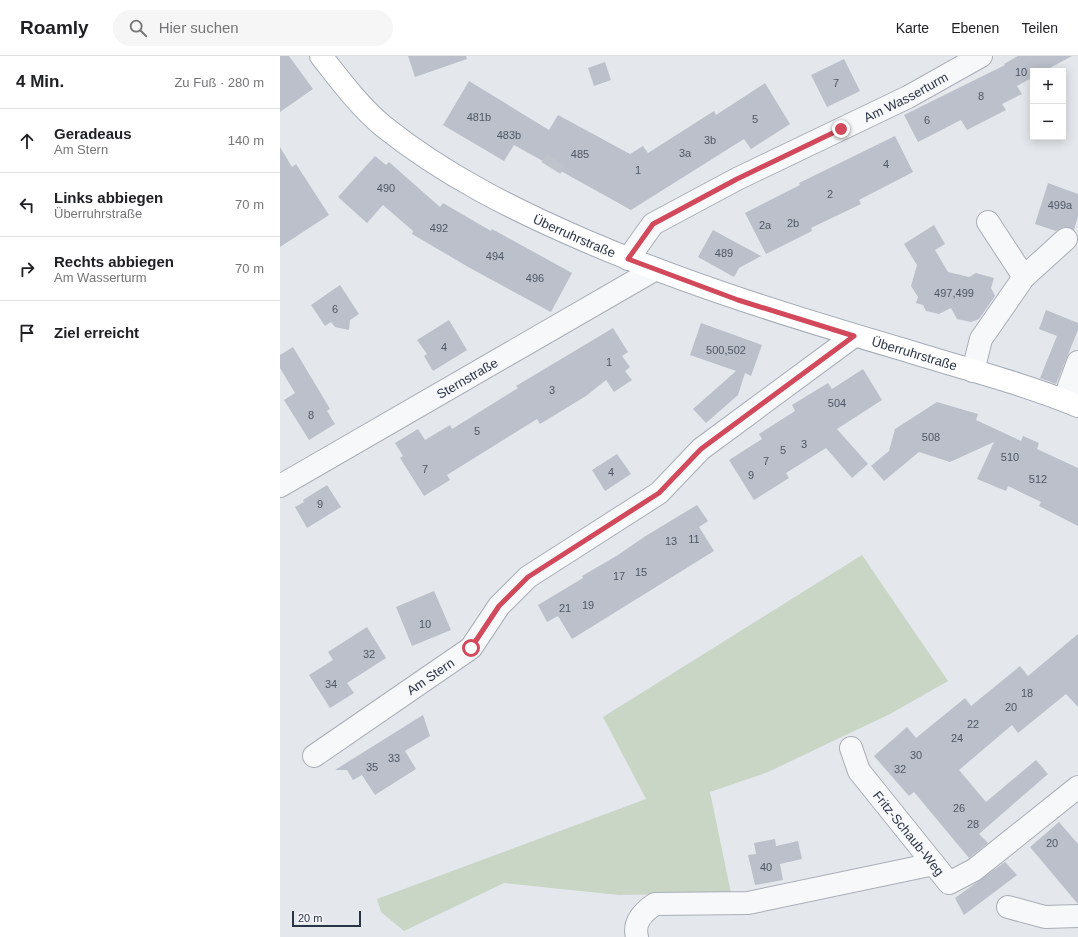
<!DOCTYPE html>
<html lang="de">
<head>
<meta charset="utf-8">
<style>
	:root { --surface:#fff; --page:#f6f6f6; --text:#202124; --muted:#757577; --line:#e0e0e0 }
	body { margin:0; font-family:Arial,sans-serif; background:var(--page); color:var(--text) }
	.controls { position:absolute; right:12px; top:12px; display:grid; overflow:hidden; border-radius:0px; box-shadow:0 2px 10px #0003 }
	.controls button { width:36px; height:36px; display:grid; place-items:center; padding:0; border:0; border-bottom:1px solid var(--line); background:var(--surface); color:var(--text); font:20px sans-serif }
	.scale { position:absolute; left:12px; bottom:10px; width:69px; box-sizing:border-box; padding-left:4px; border:2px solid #2b3445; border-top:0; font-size:11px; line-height:14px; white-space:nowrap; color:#2b3445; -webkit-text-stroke:3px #f4f6f9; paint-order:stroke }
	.stop { position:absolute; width:12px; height:12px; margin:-9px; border:3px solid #d1495b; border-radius:50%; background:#fff }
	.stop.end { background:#d1495b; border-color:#fff; box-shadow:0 1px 4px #0008 }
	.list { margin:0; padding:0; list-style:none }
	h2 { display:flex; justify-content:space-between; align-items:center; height:52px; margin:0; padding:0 16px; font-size:17px }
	h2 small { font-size:13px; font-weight:400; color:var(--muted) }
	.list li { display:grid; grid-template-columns:26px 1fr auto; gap:12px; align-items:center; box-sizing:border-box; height:64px; padding:0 16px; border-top:1px solid var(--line) }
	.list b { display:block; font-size:15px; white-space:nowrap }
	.list p { margin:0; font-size:13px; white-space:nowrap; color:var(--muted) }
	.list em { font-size:13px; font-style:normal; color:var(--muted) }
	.icon { flex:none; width:22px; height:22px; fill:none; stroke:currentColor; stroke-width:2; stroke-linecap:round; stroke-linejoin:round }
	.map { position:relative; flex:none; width:798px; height:881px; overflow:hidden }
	header { display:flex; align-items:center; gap:24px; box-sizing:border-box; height:56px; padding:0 20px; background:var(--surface); border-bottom:1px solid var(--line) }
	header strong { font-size:19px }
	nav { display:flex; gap:22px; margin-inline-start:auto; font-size:14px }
	.search { width:280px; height:36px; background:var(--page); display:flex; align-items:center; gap:10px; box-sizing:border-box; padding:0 14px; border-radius:22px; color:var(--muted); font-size:15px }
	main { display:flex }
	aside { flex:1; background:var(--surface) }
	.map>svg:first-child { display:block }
</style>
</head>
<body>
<header>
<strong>Roamly</strong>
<div class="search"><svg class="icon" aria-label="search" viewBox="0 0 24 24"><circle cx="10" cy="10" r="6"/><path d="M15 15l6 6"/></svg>Hier suchen</div>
<nav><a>Karte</a><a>Ebenen</a><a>Teilen</a></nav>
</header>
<main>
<aside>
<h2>4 Min.<small>Zu Fuß · 280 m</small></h2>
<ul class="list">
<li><svg class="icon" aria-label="ahead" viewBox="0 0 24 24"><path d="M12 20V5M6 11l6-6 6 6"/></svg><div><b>Geradeaus</b><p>Am Stern</p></div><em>140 m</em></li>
<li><svg class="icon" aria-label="left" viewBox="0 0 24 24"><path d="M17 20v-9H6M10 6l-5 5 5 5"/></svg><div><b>Links abbiegen</b><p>Überruhrstraße</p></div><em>70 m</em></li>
<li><svg class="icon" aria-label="right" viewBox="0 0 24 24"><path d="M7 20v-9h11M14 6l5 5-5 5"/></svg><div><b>Rechts abbiegen</b><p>Am Wasserturm</p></div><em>70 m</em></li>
<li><svg class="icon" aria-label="arrive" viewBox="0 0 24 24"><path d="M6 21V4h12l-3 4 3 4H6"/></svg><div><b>Ziel erreicht</b></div></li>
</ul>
</aside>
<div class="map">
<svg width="798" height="881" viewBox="0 0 798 881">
	<rect width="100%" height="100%" fill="#e4e7ec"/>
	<!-- green -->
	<polygon fill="#c9d6c5" points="582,499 668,625 610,658 488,716 430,736 451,837 339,839 224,827 124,875 101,856 97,843 366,743 323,661"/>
	<!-- building -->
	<g fill="#bbc0ca">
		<polygon points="0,0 9,0 33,33 0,56"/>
		<polygon points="128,0 186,0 187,3 135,21"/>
		<polygon points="738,0 792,0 764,15 753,15 753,21 737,30 742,38 722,48 726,54 687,74 681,64 638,86 624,59 725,9 724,8"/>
		<polygon points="564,3 580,35 547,51 531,19"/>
		<polygon points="325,6 331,24 314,30 308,12"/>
		<polygon points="189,25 269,74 278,59 350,98 363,90 368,97 434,55 436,59 485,27 510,68 471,93 464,83 351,154 234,89 224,105 163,69"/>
		<polygon points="615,80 633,116 579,144 581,148 531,172 532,175 486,198 465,157 520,129 519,127"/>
		<polygon points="0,91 12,111 16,108 49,159 0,191"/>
		<polygon points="95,100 106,109 109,106 160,151 163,147 211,175 212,173 292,217 271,256 190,212 132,178 133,175 103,149 87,167 58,141"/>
		<polygon points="768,127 798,138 798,160 794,174 784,171 776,175 755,168"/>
		<polygon points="654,169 665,188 655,194 668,216 689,221 696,217 714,222 711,232 715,240 699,263 691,266 677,263 671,252 659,258 646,255 643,249 636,247 638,241 631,230 637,209 624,188"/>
		<polygon points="433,174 481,200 459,212 454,221 418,201"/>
		<polygon points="60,229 79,258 70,264 69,274 55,271 51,266 45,270 31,249"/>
		<polygon points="766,254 798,267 798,274 776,328 760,322 777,280 759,273"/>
		<polygon points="169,264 187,294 153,315 144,300 147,298 137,284"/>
		<polygon points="421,267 482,289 471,320 465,317 458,339 426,367 413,353 456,315 410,299"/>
		<polygon points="333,272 348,296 342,300 350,311 345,315 352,324 334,336 326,324 306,340 260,368 257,363 167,419 170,424 144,440 120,402 123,400 115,387 138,373 145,384 170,369 172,373 238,332 236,330"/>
		<polygon points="13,291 50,353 47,355 55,368 29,384 4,344 15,337 0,312 0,299"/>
		<polygon points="583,313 602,344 557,373 588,408 572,422 546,392 506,417 509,422 474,444 449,404 482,383 479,378 515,355 512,349 548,327 552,333"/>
		<polygon points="657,346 698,358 696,364 741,385 743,380 759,387 757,393 798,412 798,470 759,450 761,446 728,430 726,435 697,423 714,386 670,406 639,396 604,425 591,410 609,395 615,373"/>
		<polygon points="337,398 351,418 325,435 312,414"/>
		<polygon points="47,429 61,451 27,472 15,451 24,446 23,444"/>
		<polygon points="417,449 428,465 419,471 434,495 292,583 278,560 267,566 258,549 303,522 302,520 338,499 364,481"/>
		<polygon points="154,535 171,574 132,590 116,551"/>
		<polygon points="87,571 106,602 67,627 74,637 50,652 29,619 53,604 48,596"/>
		<polygon points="798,578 798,651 786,638 738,677 732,669 679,714 706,746 756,704 768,718 699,778 708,787 689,802 634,736 629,740 594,700 627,671 636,682 685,642 691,650 740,610 748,620"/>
		<polygon points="143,659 150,680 125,695 136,713 95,739 82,719 73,724 67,714 55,714"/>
		<polygon points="779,766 798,788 798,848 750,791"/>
		<polygon points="495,783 496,790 518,785 522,803 500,808 503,824 475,829 468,799 476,798 474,787"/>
		<polygon points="725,806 737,819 684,859 675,842"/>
	</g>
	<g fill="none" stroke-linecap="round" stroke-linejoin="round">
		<!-- minor-tunnel -->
		<polyline stroke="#bfc3cb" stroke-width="22" stroke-dasharray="22 11" stroke-linecap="butt" points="271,112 276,104"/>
		<defs>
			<g id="minor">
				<path id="s1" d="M348,203L373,168L457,123L628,41L701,0"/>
				<polyline points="744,221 786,183"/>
				<polyline points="693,315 701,283 744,221 708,166"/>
				<polyline points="784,344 798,306"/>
				<path id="s2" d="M0,430L374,214"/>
				<path id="s3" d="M571,692L579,715L669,827L694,814L798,731"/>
				<path id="s4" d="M34,700L191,592L219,550L248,521L379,437L421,393L574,280"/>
				<polyline points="728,851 765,861 798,860"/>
				<path d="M357,881C353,866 363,856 375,848L468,847L654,808"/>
			</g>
			<g id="major">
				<path id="s5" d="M41,0C60,24 79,50 103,70C164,119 234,154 306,185C411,230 519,263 628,295C685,313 742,327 798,350"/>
			</g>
		</defs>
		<!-- minor casing -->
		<use href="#minor" stroke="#a9aeb7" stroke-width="24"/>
		<!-- major casing -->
		<use href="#major" stroke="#a3abb8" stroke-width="24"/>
		<!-- minor -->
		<use href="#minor" stroke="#f7f8fa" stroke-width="22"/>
		<!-- major -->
		<use href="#major" stroke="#fff" stroke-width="22"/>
	</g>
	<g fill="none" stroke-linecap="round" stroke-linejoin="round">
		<!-- route -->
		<polyline stroke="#d1495b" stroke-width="5" points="191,592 219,550 248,521 379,437 421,393 574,280 458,244 348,203 373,168 457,123 561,73"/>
	</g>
	<g text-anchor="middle" stroke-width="4" stroke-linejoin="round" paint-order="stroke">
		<!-- number labels -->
		<g font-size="11" fill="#4f5766">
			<text x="741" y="20">10</text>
			<text x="556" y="31">7</text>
			<text x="701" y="44">8</text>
			<text x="199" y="65">481b</text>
			<text x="475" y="67">5</text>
			<text x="647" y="68">6</text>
			<text x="229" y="83">483b</text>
			<text x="430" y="88">3b</text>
			<text x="405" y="101">3a</text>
			<text x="300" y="102">485</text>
			<text x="606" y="112">4</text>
			<text x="358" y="118">1</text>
			<text x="106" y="136">490</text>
			<text x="550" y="142">2</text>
			<text x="780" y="153">499a</text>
			<text x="513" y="171">2b</text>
			<text x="485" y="173">2a</text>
			<text x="159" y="176">492</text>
			<text x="444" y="201">489</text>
			<text x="215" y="204">494</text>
			<text x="255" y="226">496</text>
			<text x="674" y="241">497,499</text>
			<text x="55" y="257">6</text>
			<text x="164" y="295">4</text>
			<text x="446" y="298">500,502</text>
			<text x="329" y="310">1</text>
			<text x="272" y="338">3</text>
			<text x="557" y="351">504</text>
			<text x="31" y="363">8</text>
			<text x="197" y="379">5</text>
			<text x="651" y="385">508</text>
			<text x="524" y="392">3</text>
			<text x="503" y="398">5</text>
			<text x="730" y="405">510</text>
			<text x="486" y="409">7</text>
			<text x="145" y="417">7</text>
			<text x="331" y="420">4</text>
			<text x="471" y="423">9</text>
			<text x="758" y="427">512</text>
			<text x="40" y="452">9</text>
			<text x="414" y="487">11</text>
			<text x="391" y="489">13</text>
			<text x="361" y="520">15</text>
			<text x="339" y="524">17</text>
			<text x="308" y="553">19</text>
			<text x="285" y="556">21</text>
			<text x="145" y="572">10</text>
			<text x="89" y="602">32</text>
			<text x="51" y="632">34</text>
			<text x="747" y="641">18</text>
			<text x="731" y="655">20</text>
			<text x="693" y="672">22</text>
			<text x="677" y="686">24</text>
			<text x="636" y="703">30</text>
			<text x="114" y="706">33</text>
			<text x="92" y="715">35</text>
			<text x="620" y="717">32</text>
			<text x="679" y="756">26</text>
			<text x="693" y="772">28</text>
			<text x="772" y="791">20</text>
			<text x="486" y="815">40</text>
		</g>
		<!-- street labels -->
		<g font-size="13" fill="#2b3445" stroke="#f4f6f9">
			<text dy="5" stroke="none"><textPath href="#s1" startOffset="326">Am Wasserturm</textPath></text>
			<text dy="5" stroke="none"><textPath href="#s5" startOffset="315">Überruhrstraße</textPath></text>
			<text dy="5" stroke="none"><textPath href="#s5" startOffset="675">Überruhrstraße</textPath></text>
			<text dy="5" stroke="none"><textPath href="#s2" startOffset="216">Sternstraße</textPath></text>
			<text dy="5" stroke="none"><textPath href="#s4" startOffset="141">Am Stern</textPath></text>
			<text dy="5" stroke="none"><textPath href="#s3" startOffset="104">Fritz-Schaub-Weg</textPath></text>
		</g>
	</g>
</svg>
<div class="controls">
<button>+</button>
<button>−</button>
</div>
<div class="scale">20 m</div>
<div class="stop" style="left:191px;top:592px"></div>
<div class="stop end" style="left:561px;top:73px"></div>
</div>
</main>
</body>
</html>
